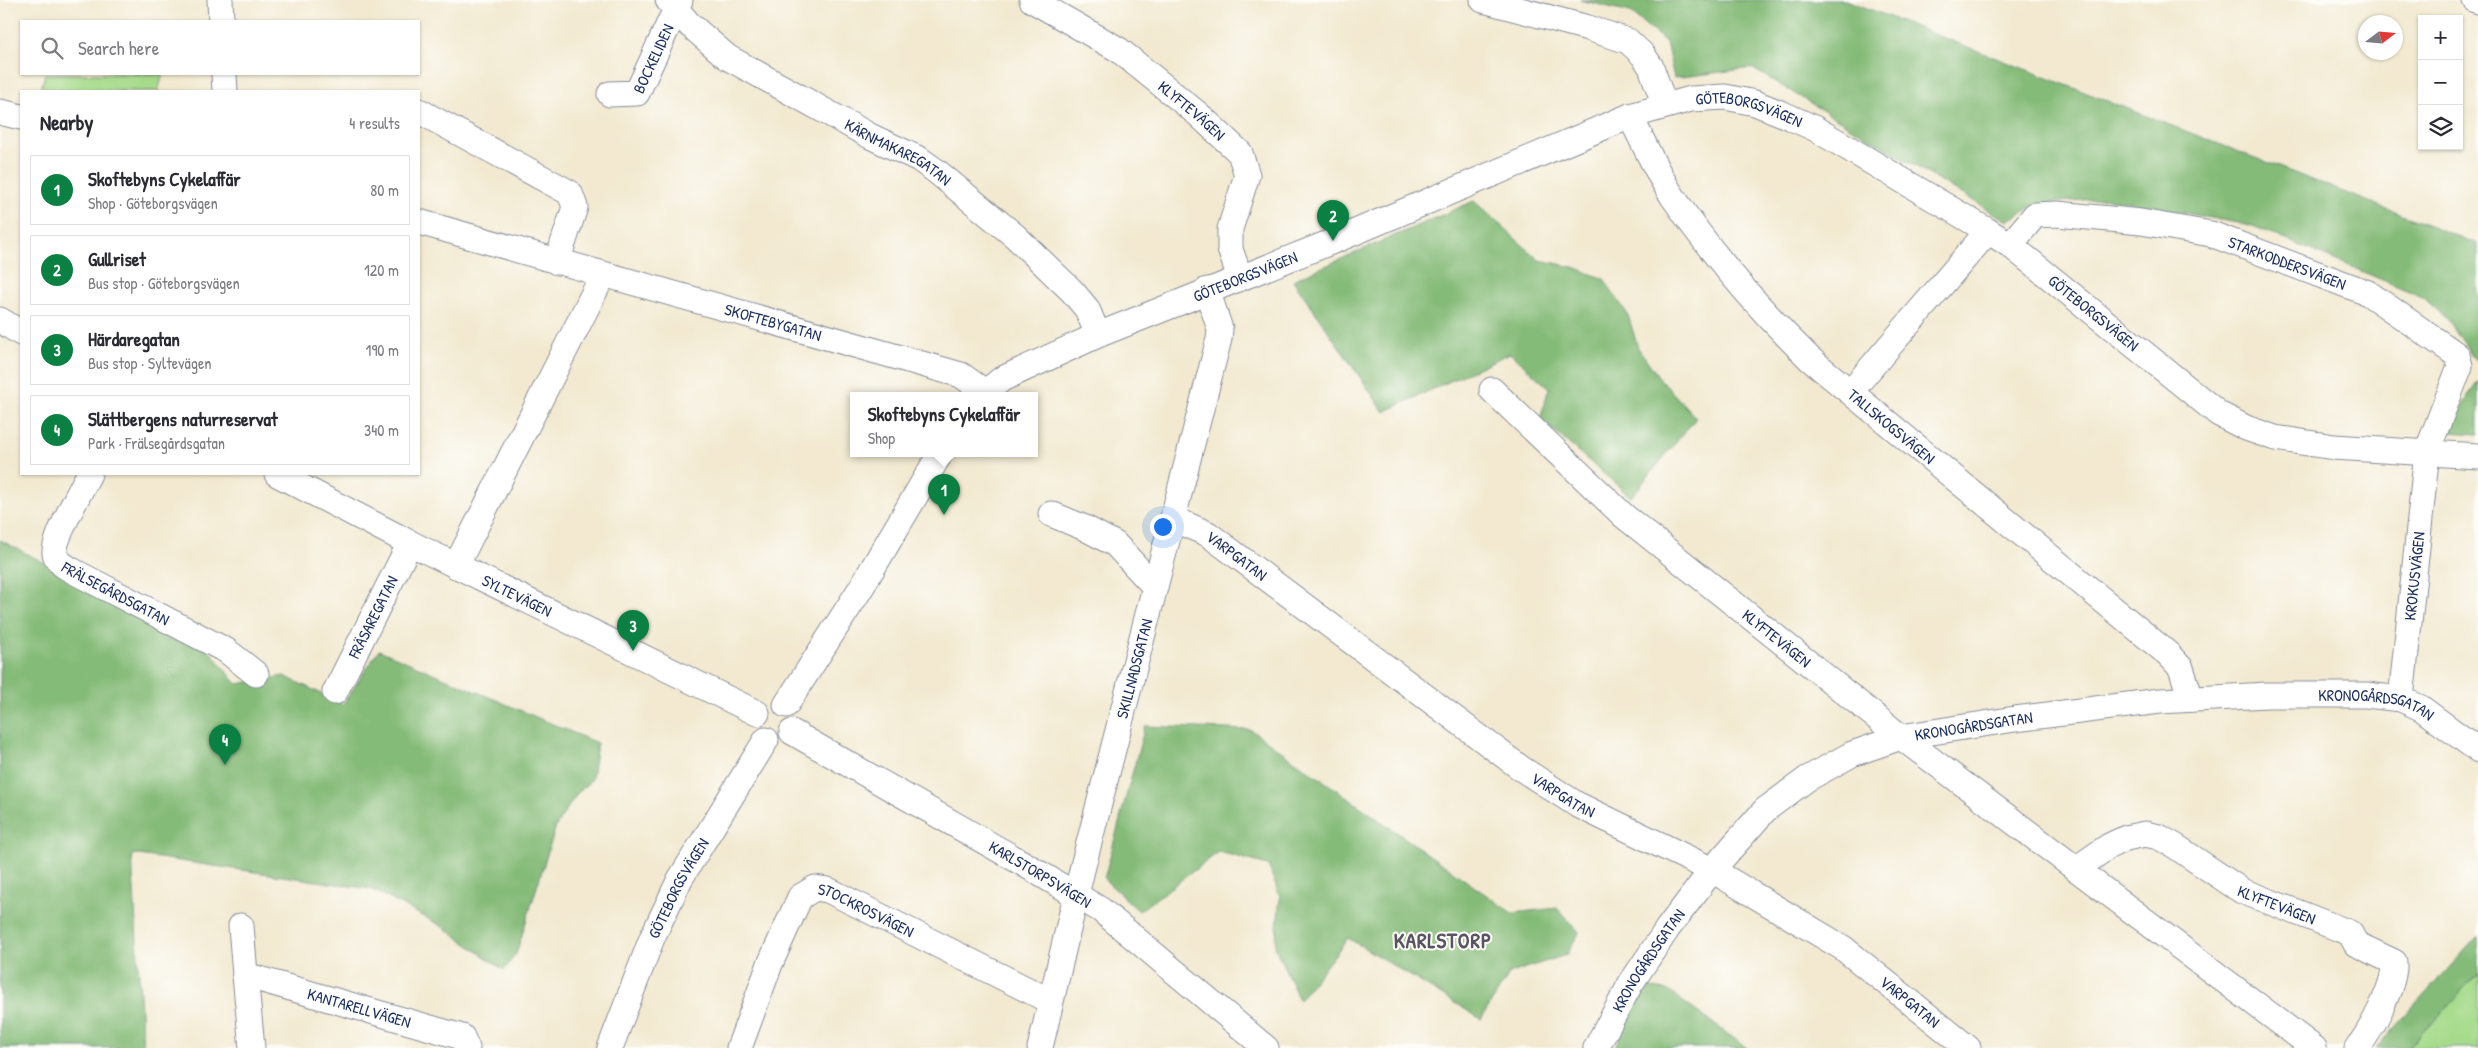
<!DOCTYPE html>
<html lang="en">
<head>
<meta charset="utf-8">
<style>
	:root { --surface:#fff; --page:#f7f7f7; --text:#2b2b33; --muted:#7c7c81; --line:#e1e1e2; --accent:#0b8043 }
	body { margin:0; font-family:"Patrick Hand",sans-serif; background:var(--page); color:var(--text) }
	.controls { position:absolute; right:15px; top:15px; display:grid; overflow:hidden; border-radius:0px; box-shadow:0 1px 4px #0004 }
	.controls button { width:45px; height:45px; display:grid; place-items:center; padding:0; border:0; border-bottom:1px solid var(--line); background:var(--surface); color:var(--text); font:25px sans-serif }
	.compass { position:absolute; left:2358px; top:15px; width:45px; height:45px; border-radius:50%; background:var(--surface); box-shadow:0 1px 4px #0004; rotate:74deg }
	.you { position:absolute; left:1162px; top:526px; width:18px; height:18px; margin:-12px; border:4px solid #fff; border-radius:50%; background:#1a73e8; box-shadow:0 0 0 8px #1a73e833 }
	.badge { display:grid; place-items:center; width:32px; height:32px; border-radius:50%; background:var(--accent); color:#fff; font-size:16px; font-weight:700 }
	.pin { position:absolute; translate:-50% -41px; filter:drop-shadow(0 1px 2px #0008) }
	.pin::after { content:''; position:absolute; top:26px; width:18px; height:15px; background:inherit; clip-path:polygon(0 0,100% 0,50% 100%) }
	.popup { position:absolute; left:850px; top:392px; width:188px; height:65px; box-sizing:border-box; display:grid; place-content:center; border-radius:0px; background:var(--surface); filter:drop-shadow(0 1px 4px #0005); font-size:16px; white-space:nowrap; color:var(--muted) }
	.popup b { font-size:19px; color:var(--text) }
	.popup::after { content:''; position:absolute; left:50%; top:100%; margin-left:-10px; border:10px solid transparent; border-top-color:var(--surface) }
	.list { margin:0; padding:0; list-style:none }
	h2 { display:flex; justify-content:space-between; align-items:center; height:65px; margin:0; padding:0 20px; font-size:21px }
	h2 small { font-size:16px; font-weight:400; color:var(--muted) }
	.list li { display:grid; grid-template-columns:32px 1fr auto; gap:15px; align-items:center; box-sizing:border-box; height:70px; margin:0 10px 10px; padding:0 10px; border:1px solid var(--line); border-radius:0px }
	.list b { display:block; font-size:19px; white-space:nowrap }
	.list p { margin:0; font-size:16px; white-space:nowrap; color:var(--muted) }
	.list em { font-size:16px; font-style:normal; color:var(--muted) }
	.icon { flex:none; width:28px; height:28px; fill:none; stroke:currentColor; stroke-width:2; stroke-linecap:round; stroke-linejoin:round }
	.map { position:relative; flex:none; width:2478px; height:1048px; overflow:hidden }
	.search { position:absolute; background:var(--surface); box-shadow:0 1px 4px #0004; left:20px; top:20px; width:400px; height:55px; display:flex; align-items:center; gap:12px; box-sizing:border-box; padding:0 18px; border-radius:0px; color:var(--muted); font-size:19px }
	.panel { position:absolute; background:var(--surface); box-shadow:0 1px 4px #0004; left:20px; top:90px; width:400px; height:385px; border-radius:0px }
	.map>svg:first-child { display:block }
</style>
</head>
<body>
<div class="map">
<svg width="2478" height="1048" viewBox="0 0 2478 1048">
	<rect width="100%" height="100%" fill="#fdfcf7"/>
	<filter id="ink" filterUnits="userSpaceOnUse"><feTurbulence type="fractalNoise" baseFrequency=".02" numOctaves="2"/><feDisplacementMap in="SourceGraphic" scale="10" xChannelSelector="R" yChannelSelector="G"/><feConvolveMatrix kernelMatrix="1 2 1 2 8 2 1 2 1" color-interpolation-filters="sRGB"/></filter>
	<filter id="wash" filterUnits="userSpaceOnUse"><feTurbulence type="fractalNoise" baseFrequency=".0096" numOctaves="4" result="noise"/><feDisplacementMap in="SourceGraphic" scale="20" xChannelSelector="R" yChannelSelector="G"/><feGaussianBlur stdDeviation="1.12" result="paint"/><feColorMatrix in="noise" values="0 0 0 0 0 0 0 0 0 0 0 0 0 0 0 0 0 1.4 0 .05"/><feComposite in="paint" operator="in"/></filter>
	<g filter="url(#wash)">
		<rect width="100%" height="100%" fill="#f2e9d0"/>
		<!-- green -->
		<g fill="#a7db8c" stroke="#618575">
			<polygon points="45,74 163,74 158,91 49,91 41,89"/>
			<polygon points="2478,973 2478,1048 2408,1048"/>
		</g>
		<!-- forest -->
		<g fill="#85bb78" stroke="#50756b">
			<polygon points="1580,0 1846,0 2478,244 2478,364 2449,321 2423,297 2253,226 2106,198 2038,204 2007,221 1752,68 1674,78 1666,42 1630,12"/>
			<polygon points="1474,201 1539,260 1574,267 1604,279 1628,315 1638,348 1661,380 1696,418 1631,497 1540,419 1549,388 1510,353 1384,412 1293,280"/>
			<polygon points="2478,381 2478,434 2446,432"/>
			<polygon points="0,540 205,645 237,684 284,676 343,704 379,650 597,743 592,779 576,795 556,826 516,954 504,970 440,925 371,889 132,854 143,1048 0,1048"/>
			<polygon points="1145,726 1251,730 1512,913 1557,908 1579,933 1566,955 1510,973 1481,1019 1348,938 1299,1000 1275,947 1280,897 1268,865 1219,852 1139,911 1104,879"/>
			<polygon points="2478,936 2478,973 2408,1048 2376,1048"/>
			<polygon points="1641,987 1667,990 1747,1048 1615,1048"/>
		</g>
	</g>
	<g filter="url(#ink)">
		<g fill="none" stroke-linecap="round" stroke-linejoin="round">
			<defs>
				<g id="minor">
					<polyline points="220,0 221,21"/>
					<path id="s1" d="M668,0L689,24L727,57L870,136L919,159L936,171L1015,236L1072,291L1087,309L1098,335"/>
					<path id="s2" d="M1032,0L1119,50L1199,115L1240,153L1247,175L1230,229V249L1240,278"/>
					<polyline points="1483,0 1588,28 1628,41 1643,55 1651,67 1665,106"/>
					<polyline points="2475,0 2478,1"/>
					<polyline points="224,74 225,91"/>
					<path id="s3" d="M610,94L637,93L680,0"/>
					<polyline points="419,111 570,193 575,207 557,262"/>
					<polyline points="0,112 21,117"/>
					<path id="s4" d="M1630,116C1644,143 1656,172 1673,197C1713,256 1759,309 1810,359L2168,654L2181,668L2191,699"/>
					<path id="s5" d="M419,222L961,375L985,392"/>
					<path id="s6" d="M2010,245L2035,215L2057,214L2141,222L2211,234L2368,293L2457,355L2460,366L2427,452L2401,699"/>
					<polyline points="0,320 21,333"/>
					<path id="s7" d="M1492,390L1624,516L1901,737L2314,1048"/>
					<polyline points="1851,391 1988,231"/>
					<path id="s8" d="M981,396L1002,379L1098,335L1341,238L1630,116L1691,99L1725,97L1755,103L1785,115L1814,128L1988,231L2010,245L2219,414L2246,428L2275,438L2334,447L2478,456"/>
					<path id="s9" d="M89,474C82,488 53,540 55,553C57,563 67,568 75,572L227,651L256,674"/>
					<path id="s10" d="M277,474L410,543L757,713"/>
					<polyline points="1051,514 1085,528 1115,544 1155,587"/>
					<path id="s11" d="M1173,519L1208,534L1522,769L1576,804L1712,870L1843,948L1968,1048"/>
					<polyline points="456,566 603,275"/>
					<path id="s12" d="M335,692L410,543"/>
					<polyline points="786,705 861,588 940,454"/>
					<path id="s13" d="M792,732L1024,864L1101,910L1266,1048"/>
					<path id="s14" d="M2076,869L2109,846L2126,838L2145,834L2159,837L2175,846L2242,891L2350,933L2356,944L2394,962C2396,984 2371,1031 2357,1048"/>
					<polyline points="241,926 245,975"/>
					<path id="s15" d="M252,1048L245,975L462,1037L467,1048"/>
					<path id="s16" d="M610,1048L652,938L680,879L766,740"/>
					<path id="s17" d="M739,1048L770,964L800,897L815,888L828,890L1050,1001"/>
					<path id="s18" d="M1040,1048L1082,870L1219,339L1220,329L1207,290"/>
					<path id="s19" d="M1596,1048L1631,983L1668,928L1712,870L1765,810L1807,779L1852,754L1901,737L2015,719L2160,701L2267,695H2366L2401,699L2421,708L2478,750"/>
				</g>
			</defs>
			<!-- minor casing -->
			<use href="#minor" stroke="#868c97" stroke-width="27"/>
			<!-- minor -->
			<use href="#minor" stroke="#fff" stroke-width="25"/>
		</g>
	</g>
	<g text-anchor="middle" stroke-width="4" stroke-linejoin="round" paint-order="stroke">
		<!-- street labels -->
		<g font-size="16" fill="#1b2f5e" stroke="#fdfcf7">
			<text dy="6" stroke="none"><textPath href="#s3" startOffset="65">BOCKELIDEN</textPath></text>
			<text dy="6" stroke="none"><textPath href="#s2" startOffset="195">KLYFTEVÄGEN</textPath></text>
			<text dy="6" stroke="none"><textPath href="#s8" startOffset="831">GÖTEBORGSVÄGEN</textPath></text>
			<text dy="6" stroke="none"><textPath href="#s1" startOffset="278">KÄRNMAKAREGATAN</textPath></text>
			<text dy="6" stroke="none"><textPath href="#s6" startOffset="298">STARKODDERSVÄGEN</textPath></text>
			<text dy="6" stroke="none"><textPath href="#s8" startOffset="291">GÖTEBORGSVÄGEN</textPath></text>
			<text dy="6" stroke="none"><textPath href="#s8" startOffset="1236">GÖTEBORGSVÄGEN</textPath></text>
			<text dy="6" stroke="none"><textPath href="#s5" startOffset="368">SKOFTEBYGATAN</textPath></text>
			<text dy="6" stroke="none"><textPath href="#s4" startOffset="410">TALLSKOGSVÄGEN</textPath></text>
			<text dy="6" stroke="none"><textPath href="#s11" startOffset="74">VARPGATAN</textPath></text>
			<text transform="translate(2414 576) rotate(-84)" y="6">KROKUSVÄGEN</text>
			<text dy="6" stroke="none"><textPath href="#s9" startOffset="161">FRÄLSEGÅRDSGATAN</textPath></text>
			<text dy="6" stroke="none"><textPath href="#s10" startOffset="269">SYLTEVÄGEN</textPath></text>
			<text dy="6" stroke="none"><textPath href="#s12" startOffset="84">FRÄSAREGATAN</textPath></text>
			<text dy="6" stroke="none"><textPath href="#s7" startOffset="378">KLYFTEVÄGEN</textPath></text>
			<text dy="6" stroke="none"><textPath href="#s18" startOffset="391">SKILLNADSGATAN</textPath></text>
			<text dy="6" stroke="none"><textPath href="#s19" startOffset="928">KRONOGÅRDSGATAN</textPath></text>
			<text dy="6" stroke="none"><textPath href="#s19" startOffset="522">KRONOGÅRDSGATAN</textPath></text>
			<text dy="6" stroke="none"><textPath href="#s11" startOffset="479">VARPGATAN</textPath></text>
			<text dy="6" stroke="none"><textPath href="#s13" startOffset="286">KARLSTORPSVÄGEN</textPath></text>
			<text dy="6" stroke="none"><textPath href="#s16" startOffset="174">GÖTEBORGSVÄGEN</textPath></text>
			<text dy="6" stroke="none"><textPath href="#s14" startOffset="229">KLYFTEVÄGEN</textPath></text>
			<text dy="6" stroke="none"><textPath href="#s17" startOffset="236">STOCKROSVÄGEN</textPath></text>
			<text dy="6" stroke="none"><textPath href="#s19" startOffset="102">KRONOGÅRDSGATAN</textPath></text>
			<text dy="6" stroke="none"><textPath href="#s11" startOffset="884">VARPGATAN</textPath></text>
			<text dy="6" stroke="none"><textPath href="#s15" startOffset="192">KANTARELLVÄGEN</textPath></text>
		</g>
		<!-- district labels -->
		<g font-size="21" font-weight="bold" letter-spacing="1" fill="#595463" stroke="#fdfcf7">
			<text x="1443" y="948">KARLSTORP</text>
		</g>
	</g>
</svg>
<div class="controls">
<button>+</button>
<button>−</button>
<button><svg class="icon" aria-label="layers" viewBox="0 0 24 24"><path d="M12 4l9 5-9 5-9-5zM3 14l9 5 9-5"/></svg></button>
</div>
<svg class="compass" viewBox="-18 -18 36 36"><path d="M0-13l5 13h-10z" fill="#e53935"/><path d="M0 13l5-13h-10z" fill="#7c7c81"/></svg>
<div class="you"></div>
<div class="pin badge" style="left:944px;top:515px">1</div>
<div class="popup"><b>Skoftebyns Cykelaffär</b>Shop</div>
<div class="pin badge" style="left:1333px;top:241px">2</div>
<div class="pin badge" style="left:633px;top:651px">3</div>
<div class="pin badge" style="left:225px;top:765px">4</div>
<div class="search"><svg class="icon" aria-label="search" viewBox="0 0 24 24"><circle cx="10" cy="10" r="6"/><path d="M15 15l6 6"/></svg>Search here</div>
<section class="panel">
<h2>Nearby<small>4 results</small></h2>
<ul class="list">
<li><span class="badge">1</span><div><b>Skoftebyns Cykelaffär</b><p>Shop · Göteborgsvägen</p></div><em>80 m</em></li>
<li><span class="badge">2</span><div><b>Gullriset</b><p>Bus stop · Göteborgsvägen</p></div><em>120 m</em></li>
<li><span class="badge">3</span><div><b>Härdaregatan</b><p>Bus stop · Syltevägen</p></div><em>190 m</em></li>
<li><span class="badge">4</span><div><b>Slättbergens naturreservat</b><p>Park · Frälsegårdsgatan</p></div><em>340 m</em></li>
</ul>
</section>
</div>
</body>
</html>
